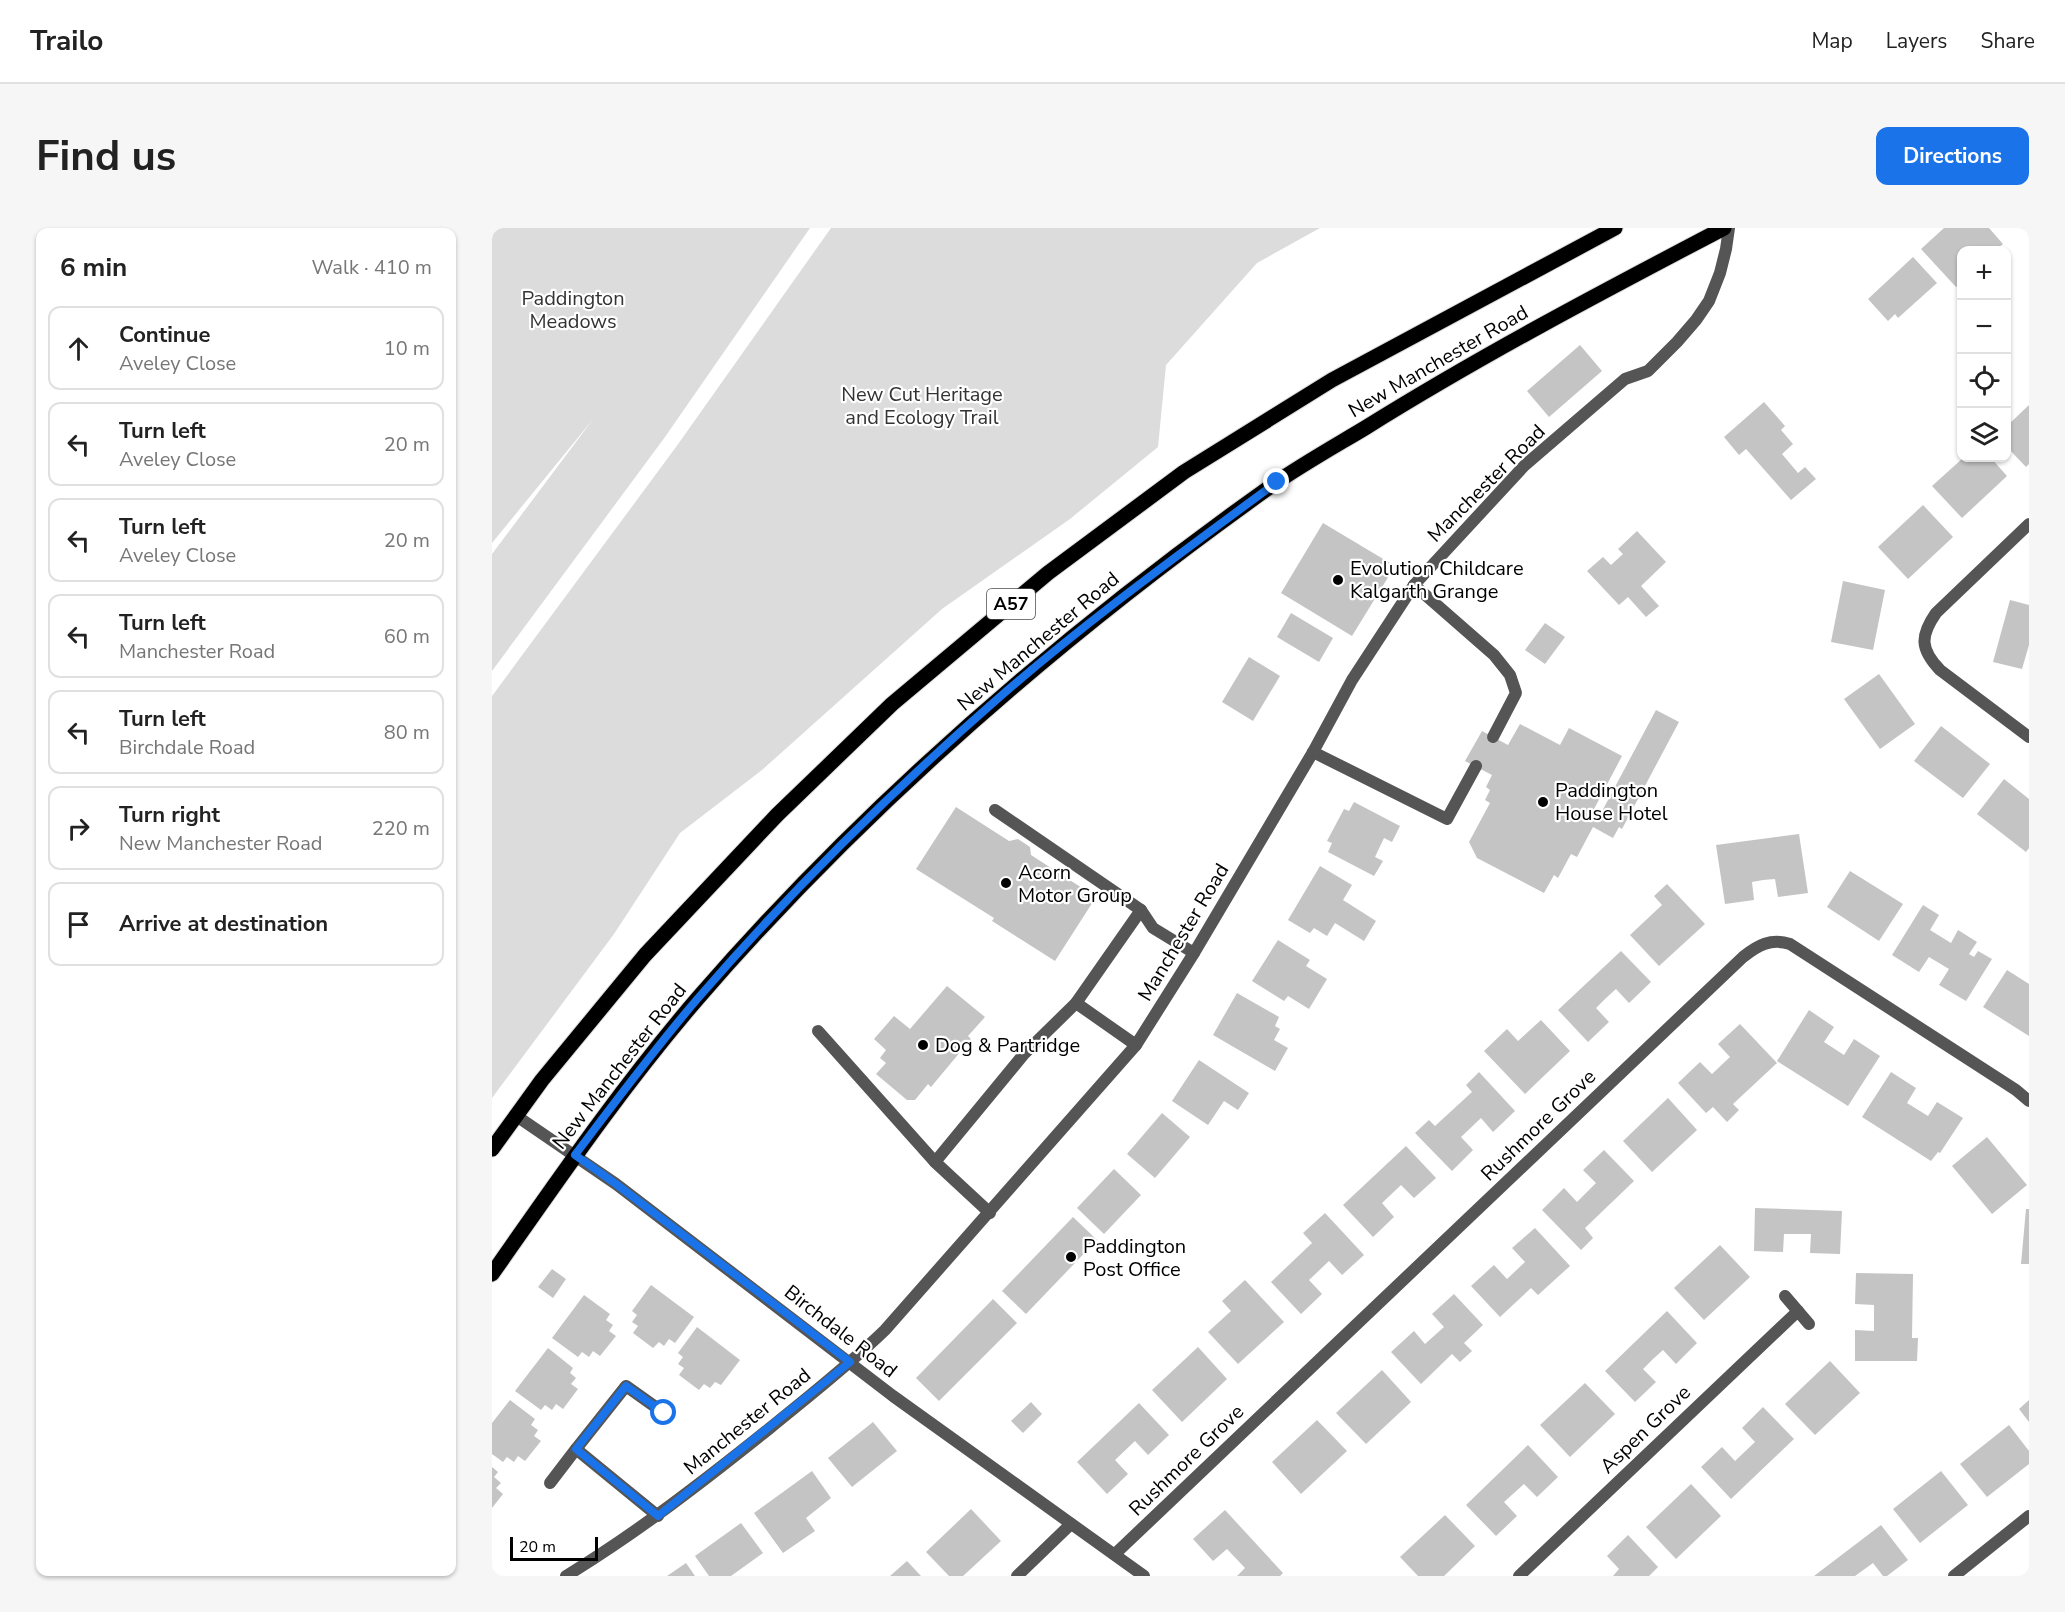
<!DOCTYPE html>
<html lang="en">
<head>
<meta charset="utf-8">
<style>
	:root { --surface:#fff; --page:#f6f6f6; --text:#222; --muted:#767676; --line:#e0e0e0; --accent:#1a73e8 }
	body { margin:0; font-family:"Nunito Sans",sans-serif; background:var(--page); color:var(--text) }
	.controls { position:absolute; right:18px; top:18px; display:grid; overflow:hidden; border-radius:12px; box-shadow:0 2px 4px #0004 }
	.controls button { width:54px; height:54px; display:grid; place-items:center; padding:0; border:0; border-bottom:2px solid var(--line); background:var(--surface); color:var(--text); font:30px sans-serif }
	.scale { position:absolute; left:18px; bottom:15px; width:88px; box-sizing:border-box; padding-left:6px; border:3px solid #000; border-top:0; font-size:16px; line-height:21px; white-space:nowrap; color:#000; -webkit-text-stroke:4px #fff; paint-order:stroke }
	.stop { position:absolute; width:18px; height:18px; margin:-14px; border:4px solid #1a73e8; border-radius:50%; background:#fff }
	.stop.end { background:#1a73e8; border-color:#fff; box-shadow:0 2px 6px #0008 }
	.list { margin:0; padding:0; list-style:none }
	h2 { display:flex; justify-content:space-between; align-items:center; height:78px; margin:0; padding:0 24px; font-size:26px }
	h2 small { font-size:20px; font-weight:400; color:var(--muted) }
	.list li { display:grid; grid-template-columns:39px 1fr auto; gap:18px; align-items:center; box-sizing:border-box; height:84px; margin:0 12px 12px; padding:0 12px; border:2px solid var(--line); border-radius:12px }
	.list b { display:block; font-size:22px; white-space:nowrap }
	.list p { margin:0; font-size:20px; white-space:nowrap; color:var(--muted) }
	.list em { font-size:20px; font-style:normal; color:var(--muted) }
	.icon { flex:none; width:33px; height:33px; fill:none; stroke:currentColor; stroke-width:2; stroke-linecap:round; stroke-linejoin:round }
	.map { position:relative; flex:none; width:1537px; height:1348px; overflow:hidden; border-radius:12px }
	header { display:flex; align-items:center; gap:36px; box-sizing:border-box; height:84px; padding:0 30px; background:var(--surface); border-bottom:2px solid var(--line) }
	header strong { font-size:28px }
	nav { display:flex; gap:33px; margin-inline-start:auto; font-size:21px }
	.intro { display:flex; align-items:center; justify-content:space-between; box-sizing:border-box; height:144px; padding:0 36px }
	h1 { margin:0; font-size:42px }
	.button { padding:15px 27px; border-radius:12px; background:var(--accent); color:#fff; font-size:21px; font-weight:700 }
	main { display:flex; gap:36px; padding:0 36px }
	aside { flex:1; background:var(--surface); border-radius:12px; box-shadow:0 2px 4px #0004 }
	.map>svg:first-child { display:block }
</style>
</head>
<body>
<header>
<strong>Trailo</strong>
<nav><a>Map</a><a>Layers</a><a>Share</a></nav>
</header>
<div class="intro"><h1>Find us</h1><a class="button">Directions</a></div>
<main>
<aside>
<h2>6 min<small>Walk · 410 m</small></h2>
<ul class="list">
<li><svg class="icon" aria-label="ahead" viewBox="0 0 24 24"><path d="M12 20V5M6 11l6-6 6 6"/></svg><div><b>Continue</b><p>Aveley Close</p></div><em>10 m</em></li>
<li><svg class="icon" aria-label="left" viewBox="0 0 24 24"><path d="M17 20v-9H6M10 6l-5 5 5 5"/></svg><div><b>Turn left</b><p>Aveley Close</p></div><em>20 m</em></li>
<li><svg class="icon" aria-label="left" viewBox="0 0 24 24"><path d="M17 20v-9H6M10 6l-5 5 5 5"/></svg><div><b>Turn left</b><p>Aveley Close</p></div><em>20 m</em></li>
<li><svg class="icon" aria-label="left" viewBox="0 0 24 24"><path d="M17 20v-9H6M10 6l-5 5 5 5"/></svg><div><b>Turn left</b><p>Manchester Road</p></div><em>60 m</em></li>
<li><svg class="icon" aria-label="left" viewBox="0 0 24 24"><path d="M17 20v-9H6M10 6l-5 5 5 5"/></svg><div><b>Turn left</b><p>Birchdale Road</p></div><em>80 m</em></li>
<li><svg class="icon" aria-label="right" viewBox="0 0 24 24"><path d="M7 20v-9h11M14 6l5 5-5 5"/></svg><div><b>Turn right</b><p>New Manchester Road</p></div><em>220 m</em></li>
<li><svg class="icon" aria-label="arrive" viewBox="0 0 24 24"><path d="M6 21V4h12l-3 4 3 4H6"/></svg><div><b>Arrive at destination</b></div></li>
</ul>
</aside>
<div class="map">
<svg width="1537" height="1348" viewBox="0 0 1537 1348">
	<rect width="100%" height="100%" fill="#fff"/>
	<!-- green -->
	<g fill="#dcdcdc">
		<polygon points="0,0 318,0 173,209 0,443 0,326 102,190 0,315"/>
		<polygon points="339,0 828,0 765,35 674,137 666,219 578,291 450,381 270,542 188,605 122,706 0,870 0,468 184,219"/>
	</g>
	<!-- building -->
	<g fill="#c4c4c4">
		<polygon points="1452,0 1497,0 1511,16 1504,22 1470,22 1470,54 1464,59 1429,21"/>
		<polygon points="1421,29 1445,55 1406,90 1403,86 1396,93 1376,71"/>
		<polygon points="1088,117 1110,143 1057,189 1035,163"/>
		<polygon points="1272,174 1293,198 1289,202 1301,216 1290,226 1306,245 1313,239 1324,251 1299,272 1254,221 1247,227 1232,209"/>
		<polygon points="1537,177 1537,236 1534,239 1515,219 1515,198"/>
		<polygon points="1471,230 1499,230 1515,248 1470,290 1440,258"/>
		<polygon points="1431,277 1461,309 1416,351 1386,319"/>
		<polygon points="831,295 903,338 860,408 789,365"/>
		<polygon points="1145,303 1174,334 1149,358 1167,378 1154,389 1136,369 1127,377 1095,343 1111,329 1119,337 1131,326 1126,321"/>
		<polygon points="1351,353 1393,362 1381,422 1339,414"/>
		<polygon points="1518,372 1537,377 1537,417 1530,441 1501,434"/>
		<polygon points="799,385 841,410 827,434 785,409"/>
		<polygon points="1053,395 1073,409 1053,436 1033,422"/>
		<polygon points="757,429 788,448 761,493 730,474"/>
		<polygon points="1387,446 1423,496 1388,521 1352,471"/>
		<polygon points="1164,482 1187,494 1130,601 1127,599 1121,610 1101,599 1085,629 1079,626 1066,650 1062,647 1052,665 985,630 977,614 998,575 993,572 998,562 994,559 1000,547 973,533 990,503 1016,517 1028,496 1068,517 1077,500 1130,528 1101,583 1108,587"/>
		<polygon points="1449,498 1498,536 1471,570 1422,533"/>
		<polygon points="1512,551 1537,571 1537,620 1534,624 1485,586"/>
		<polygon points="862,574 908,598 900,614 892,610 883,629 891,633 882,648 836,624 840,615 835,613 852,581 857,583"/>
		<polygon points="464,579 517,613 526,611 538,619 539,627 604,669 563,733 500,693 502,690 424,641"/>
		<polygon points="1307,606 1316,665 1286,669 1283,651 1271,652 1260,654 1262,672 1233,676 1224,617"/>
		<polygon points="828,638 860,657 851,672 884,693 872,713 843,695 835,708 822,700 818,705 796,692"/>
		<polygon points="1358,643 1411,676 1387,713 1335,679"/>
		<polygon points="1175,656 1213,696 1167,738 1138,707 1170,677 1162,668"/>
		<polygon points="1431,677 1447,687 1438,702 1459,715 1466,702 1485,714 1477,726 1482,729 1486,723 1500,731 1474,773 1447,757 1457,741 1437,729 1427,744 1400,727"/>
		<polygon points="786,712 818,732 814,738 835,751 817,781 796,768 792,773 760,753"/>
		<polygon points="1129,723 1159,754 1137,775 1124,761 1114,770 1104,780 1117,794 1096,814 1066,782"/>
		<polygon points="1515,742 1537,756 1537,808 1491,779"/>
		<polygon points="455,758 493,789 476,808 479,811 439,859 436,856 423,872 415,872 384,846 394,835 388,830 394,822 382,811 402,788 418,801"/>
		<polygon points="745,765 787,789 783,798 788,801 782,812 796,820 783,843 721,807"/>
		<polygon points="1317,782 1342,799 1332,814 1352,827 1362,811 1388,828 1356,878 1285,833"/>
		<polygon points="1049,792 1078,823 1033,866 992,823 1015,801 1026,813"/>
		<polygon points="1248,796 1285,835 1241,876 1247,882 1235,894 1221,879 1214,885 1186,855 1208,834 1220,846 1238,829 1226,816"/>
		<polygon points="707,832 757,865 746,882 732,873 716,897 680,873"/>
		<polygon points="987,844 1023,883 1001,904 989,890 969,909 981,922 960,943 923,905 937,892 943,898 980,864 974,857"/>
		<polygon points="1399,844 1424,860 1415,875 1436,888 1445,874 1471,890 1448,925 1446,924 1439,933 1370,889"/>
		<polygon points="1176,870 1205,902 1160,944 1131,913"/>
		<polygon points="670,885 698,909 663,950 635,926"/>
		<polygon points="1495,909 1535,957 1500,986 1460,938"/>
		<polygon points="914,918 944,950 922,970 909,957 890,975 902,989 881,1009 851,977"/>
		<polygon points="1112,922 1142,953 1093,1000 1101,1010 1089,1022 1050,982 1072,960 1085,974 1104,955 1091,942"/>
		<polygon points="622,941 649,967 612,1006 585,980"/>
		<polygon points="1263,980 1350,983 1348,1026 1318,1025 1319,1006 1292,1006 1291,1024 1262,1023"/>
		<polygon points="1534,981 1537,981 1537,1036 1529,1036"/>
		<polygon points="833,985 872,1027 850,1047 837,1033 817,1052 830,1066 809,1086 779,1054 820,1015 811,1005"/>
		<polygon points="581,989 605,1012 534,1086 510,1063"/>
		<polygon points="1043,1000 1078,1038 1046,1067 1039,1060 1008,1089 979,1058 1002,1037 1015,1051 1033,1034 1020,1020"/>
		<polygon points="1228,1017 1258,1049 1212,1092 1182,1060"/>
		<polygon points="60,1041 74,1051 61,1070 46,1059"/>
		<polygon points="1364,1045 1421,1046 1420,1110 1426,1110 1425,1133 1363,1133 1363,1102 1382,1103 1382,1077 1363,1076"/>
		<polygon points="753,1052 792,1094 746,1136 716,1104 739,1083 730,1073"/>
		<polygon points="159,1057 202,1089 183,1115 177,1111 172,1118 167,1114 161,1120 141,1105 146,1098 140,1094 145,1087 140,1083"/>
		<polygon points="962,1066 991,1097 972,1115 980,1123 968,1134 960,1126 929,1156 899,1124 922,1103 933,1116 952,1099 940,1086"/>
		<polygon points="92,1067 118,1086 114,1092 121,1097 117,1103 124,1108 108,1128 101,1123 97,1129 90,1124 86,1129 60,1110"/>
		<polygon points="501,1071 525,1095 447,1173 424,1150"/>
		<polygon points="1175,1083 1205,1115 1184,1136 1171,1122 1161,1131 1151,1141 1164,1154 1143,1174 1113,1143"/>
		<polygon points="205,1099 248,1132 229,1157 223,1154 218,1160 212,1156 207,1162 187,1147 192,1140 186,1136 191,1129 186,1125"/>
		<polygon points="706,1119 735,1151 690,1194 660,1162"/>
		<polygon points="56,1120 81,1140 78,1145 84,1150 79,1156 86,1161 71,1181 64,1176 60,1182 53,1177 49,1182 23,1163"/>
		<polygon points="1338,1133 1368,1165 1323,1207 1293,1176"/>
		<polygon points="890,1142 919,1174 874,1216 844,1185"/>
		<polygon points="1093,1155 1123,1186 1078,1229 1048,1197"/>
		<polygon points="18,1172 43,1191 39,1197 46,1202 42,1208 49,1213 33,1233 26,1228 22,1234 15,1229 11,1234 0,1226 0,1195"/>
		<polygon points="1537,1172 1537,1194 1527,1181"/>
		<polygon points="539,1174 550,1186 531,1205 519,1193"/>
		<polygon points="647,1175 677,1207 656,1227 643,1213 623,1232 636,1246 615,1266 585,1234"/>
		<polygon points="1271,1179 1302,1211 1239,1271 1209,1239 1230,1219 1243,1233 1263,1214 1250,1200"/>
		<polygon points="825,1192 855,1223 809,1266 780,1234"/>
		<polygon points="381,1194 405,1223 360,1259 336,1230"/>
		<polygon points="1517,1197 1537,1223 1537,1236 1495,1269 1468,1236"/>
		<polygon points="1036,1217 1066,1249 1045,1269 1032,1256 1012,1274 1025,1288 1004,1308 974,1277"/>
		<polygon points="0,1239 6,1244 2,1249 9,1255 4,1260 11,1266 0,1280"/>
		<polygon points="320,1243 339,1270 314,1290 323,1303 291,1325 262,1285"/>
		<polygon points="1449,1243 1476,1277 1428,1315 1401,1281"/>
		<polygon points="1199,1256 1229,1288 1184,1331 1154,1299"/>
		<polygon points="479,1281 509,1313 471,1348 457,1348 434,1324"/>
		<polygon points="733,1282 791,1345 788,1348 745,1348 753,1340 735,1321 721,1333 701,1311"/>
		<polygon points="953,1287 983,1318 952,1348 926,1348 908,1329"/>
		<polygon points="249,1295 271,1325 239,1348 217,1348 203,1328"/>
		<polygon points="1389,1297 1416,1332 1395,1348 1391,1348 1381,1335 1363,1348 1322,1348"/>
		<polygon points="1136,1307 1166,1339 1157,1348 1121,1348 1127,1341 1115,1328"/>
		<polygon points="415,1333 429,1348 398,1348"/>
		<polygon points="194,1335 203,1348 175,1348"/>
	</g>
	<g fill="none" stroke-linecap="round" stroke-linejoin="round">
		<defs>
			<g id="primary">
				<polyline points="0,921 50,852 153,727 285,587 400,476 556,345 692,244 840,152 1123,0"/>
				<path d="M0,1046C66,952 131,857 206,770C375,575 572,405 782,256C811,236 843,218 873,200C990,127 1110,64 1232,0"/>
			</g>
		</defs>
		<!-- primary casing -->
		<use href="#primary" stroke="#dbdbdb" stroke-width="17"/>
		<!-- service -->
		<g stroke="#555" stroke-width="12">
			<polyline points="922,357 1002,427 1018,447 1024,465 1001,509"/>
			<polyline points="821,524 955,591 984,538"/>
			<polyline points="503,582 649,682"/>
			<polyline points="584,775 644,817"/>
			<polyline points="326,803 443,934"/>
			<polyline points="498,985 443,934 532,826 584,775 649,682 661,700 702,725"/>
		</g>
		<!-- minor -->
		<g stroke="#555" stroke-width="12">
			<path d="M1537,296L1444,385C1428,408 1428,421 1448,442L1537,509"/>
			<polyline points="23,887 124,956 401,1168 652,1348"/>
			<polyline points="1293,1068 1317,1096"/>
			<polyline points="84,1221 134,1158 172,1185"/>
			<polyline points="58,1255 84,1221 166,1288"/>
			<path d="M623,1326L1251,729C1266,717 1279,710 1298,716L1524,862L1537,873"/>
			<path d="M74,1348C146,1304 212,1253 278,1200C317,1168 357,1137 393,1102L644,817L702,725L821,524L860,452L922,357L1032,238L1133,151L1156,143L1185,114L1204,92L1217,73L1228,45L1234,21L1237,0"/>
			<polyline points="525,1348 579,1296"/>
			<polyline points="1027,1348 1306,1083"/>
			<polyline points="1462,1348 1537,1288"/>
		</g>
		<!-- primary -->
		<use href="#primary" stroke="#000" stroke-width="15"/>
	</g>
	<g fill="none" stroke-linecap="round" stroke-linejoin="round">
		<!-- route -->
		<path stroke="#1a73e8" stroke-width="8" d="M172,1185L134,1158L84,1221L166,1288L358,1134L124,956L83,927C123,874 163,820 207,769C298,664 398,565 502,474C592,395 689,325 785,254"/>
	</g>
	<!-- markers -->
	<g fill="#000" stroke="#fff" stroke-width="2">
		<circle cx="846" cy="352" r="6"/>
		<circle cx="1051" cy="574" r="6"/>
		<circle cx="514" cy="655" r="6"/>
		<circle cx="431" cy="817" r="6"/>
		<circle cx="579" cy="1029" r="6"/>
	</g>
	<g text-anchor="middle" stroke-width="4.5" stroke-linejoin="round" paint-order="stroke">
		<!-- shield labels -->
		<rect fill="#fff" stroke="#4c4c4c" stroke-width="1.5" x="495" y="361" width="48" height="30" rx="4.5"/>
		<g font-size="18" font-weight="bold" fill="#000">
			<text x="519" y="382">A57</text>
		</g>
		<!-- park labels -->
		<g font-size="20" fill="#333" stroke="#fff">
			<text x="81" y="77">Paddington<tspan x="81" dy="23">Meadows</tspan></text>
			<text x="430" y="173">New Cut Heritage<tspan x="430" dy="23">and Ecology Trail</tspan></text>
		</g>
		<!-- street labels -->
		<g font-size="20" fill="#000" stroke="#fff">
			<text transform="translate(946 133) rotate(-30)" y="7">New Manchester Road</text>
			<text transform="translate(994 255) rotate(-45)" y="7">Manchester Road</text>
			<text transform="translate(546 413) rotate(-40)" y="7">New Manchester Road</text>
			<text transform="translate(691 704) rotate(-59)" y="7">Manchester Road</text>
			<text transform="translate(127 838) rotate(-52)" y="7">New Manchester Road</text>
			<text transform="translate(1046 897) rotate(-44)" y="7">Rushmore Grove</text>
			<text transform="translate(349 1103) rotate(38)" y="7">Birchdale Road</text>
			<text transform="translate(255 1193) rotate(-39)" y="7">Manchester Road</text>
			<text transform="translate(1153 1201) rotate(-44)" y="7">Aspen Grove</text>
			<text transform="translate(694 1232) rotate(-44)" y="7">Rushmore Grove</text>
		</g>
		<!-- poi labels -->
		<g font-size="20" fill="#000" stroke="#fff" text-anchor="start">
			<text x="858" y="347">Evolution Childcare<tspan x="858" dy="23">Kalgarth Grange</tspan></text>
			<text x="1063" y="569">Paddington<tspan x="1063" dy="23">House Hotel</tspan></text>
			<text x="526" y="651">Acorn<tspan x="526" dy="23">Motor Group</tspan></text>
			<text x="443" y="824">Dog &amp; Partridge</text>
			<text x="591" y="1025">Paddington<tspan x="591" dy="23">Post Office</tspan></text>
		</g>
	</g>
</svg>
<div class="controls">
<button>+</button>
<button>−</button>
<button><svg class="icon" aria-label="locate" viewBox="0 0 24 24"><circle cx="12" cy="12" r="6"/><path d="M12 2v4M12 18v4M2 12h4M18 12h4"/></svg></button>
<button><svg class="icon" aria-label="layers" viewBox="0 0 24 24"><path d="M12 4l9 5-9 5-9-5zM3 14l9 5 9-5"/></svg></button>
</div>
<div class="scale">20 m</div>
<div class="stop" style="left:172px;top:1185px"></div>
<div class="stop end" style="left:785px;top:254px"></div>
</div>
</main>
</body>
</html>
